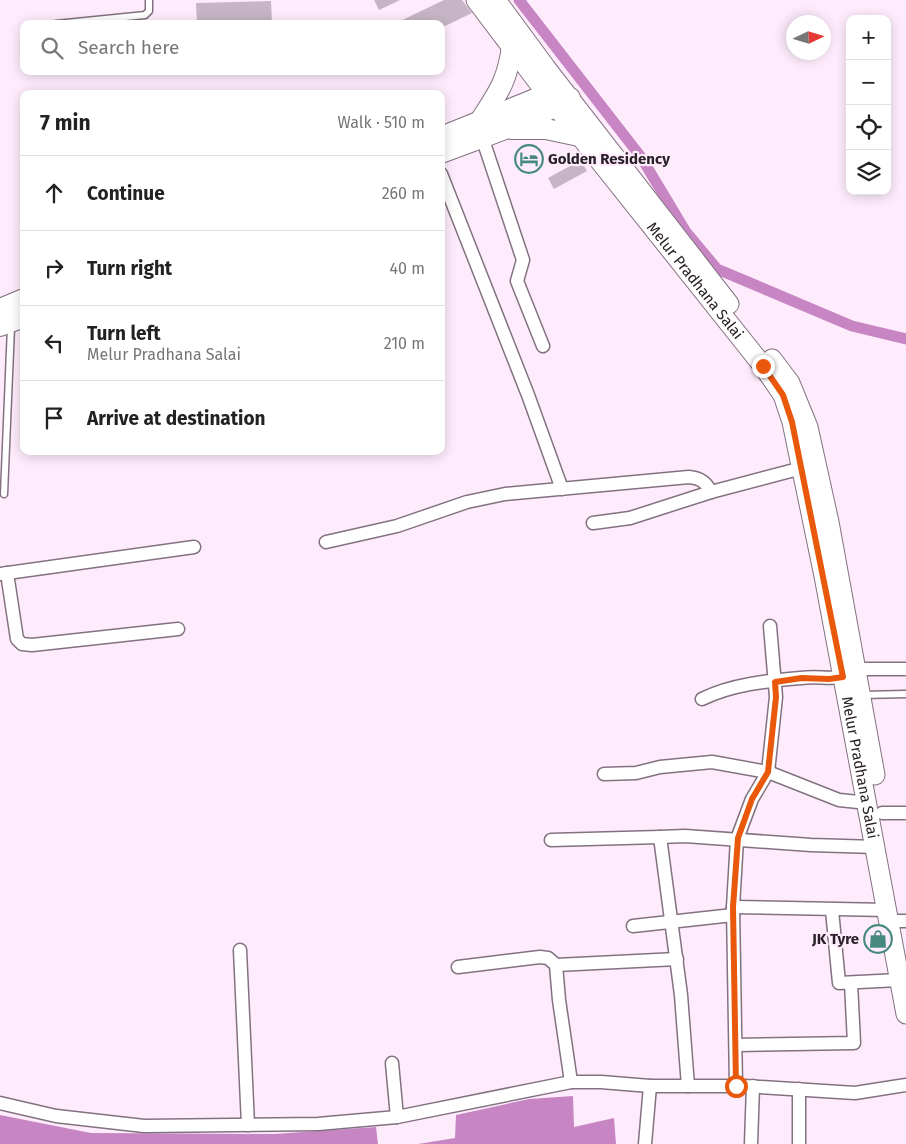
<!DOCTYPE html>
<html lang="en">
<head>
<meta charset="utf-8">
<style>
	:root { --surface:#fff; --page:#f6f6f6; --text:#222; --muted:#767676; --line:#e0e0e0 }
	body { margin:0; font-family:"Fira Sans",sans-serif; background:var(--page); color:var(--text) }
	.controls { position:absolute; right:15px; top:15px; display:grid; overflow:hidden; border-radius:10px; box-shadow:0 2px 12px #0003 }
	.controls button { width:45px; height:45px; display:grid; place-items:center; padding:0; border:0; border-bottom:1px solid var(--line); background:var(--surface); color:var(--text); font:25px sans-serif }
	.compass { position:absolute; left:786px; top:15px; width:45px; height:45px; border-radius:50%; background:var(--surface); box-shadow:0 2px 12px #0003; rotate:86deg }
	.stop { position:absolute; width:15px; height:15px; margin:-11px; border:4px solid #ea580c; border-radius:50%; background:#fff }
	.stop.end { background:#ea580c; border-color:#fff; box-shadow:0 1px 5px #0008 }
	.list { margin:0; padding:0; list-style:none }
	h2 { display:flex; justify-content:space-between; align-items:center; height:65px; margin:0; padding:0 20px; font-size:21px }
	h2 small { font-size:16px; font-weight:400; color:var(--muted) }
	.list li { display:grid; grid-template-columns:32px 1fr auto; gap:15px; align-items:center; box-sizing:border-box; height:75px; padding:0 20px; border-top:1px solid var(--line) }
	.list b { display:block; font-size:19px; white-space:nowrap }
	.list p { margin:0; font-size:16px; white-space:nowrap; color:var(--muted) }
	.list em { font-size:16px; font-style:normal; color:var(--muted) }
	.icon { flex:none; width:28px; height:28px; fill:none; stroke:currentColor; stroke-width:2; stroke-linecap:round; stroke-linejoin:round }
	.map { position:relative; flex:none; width:906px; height:1144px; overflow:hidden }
	.search { position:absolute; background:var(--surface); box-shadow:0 2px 12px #0003; left:20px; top:20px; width:425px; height:55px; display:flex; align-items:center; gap:12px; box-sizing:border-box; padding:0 18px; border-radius:10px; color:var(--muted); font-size:19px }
	.panel { position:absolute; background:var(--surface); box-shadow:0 2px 12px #0003; left:20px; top:90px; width:425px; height:365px; border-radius:10px }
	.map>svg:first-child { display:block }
</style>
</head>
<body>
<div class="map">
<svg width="906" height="1144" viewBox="0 0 906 1144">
	<rect width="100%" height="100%" fill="#feecfc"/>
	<!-- water -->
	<g fill="#c786c3">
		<polygon points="573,1096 574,1127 614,1118 616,1144 418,1144 455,1138 456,1115 529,1099"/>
		<polygon points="0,1115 91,1133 274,1134 376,1127 378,1144 0,1144"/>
	</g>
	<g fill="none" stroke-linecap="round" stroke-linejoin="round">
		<!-- canal -->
		<polyline stroke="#c786c3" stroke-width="11" points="519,0 641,157 686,232 717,269 852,326 906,339"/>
	</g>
	<!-- building -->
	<g fill="#c6b6c5">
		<polygon points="374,0 400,0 379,10"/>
		<polygon points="444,0 462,0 472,13 441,28 441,24 394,24"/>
		<polygon points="271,1 272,24 197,24 196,3"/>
		<polygon points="581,160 587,171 554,189 548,178"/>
	</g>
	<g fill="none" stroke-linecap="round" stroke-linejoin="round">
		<defs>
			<g id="service">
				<polyline points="56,24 145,15 149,11 149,0"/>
				<polyline points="4,494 11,327"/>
				<polyline points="862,695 906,694"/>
			</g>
			<g id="minor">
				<polyline points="482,137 523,260 517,281 543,346"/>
				<polyline points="441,174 528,395 562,489"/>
				<polyline points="593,523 630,518 711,492"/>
				<path d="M326,542L397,526L467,502L505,494L689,477C700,478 706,482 711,492L802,468"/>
				<polyline points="7,573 17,639 22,644 32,645 178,629"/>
				<polyline points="0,574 194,547"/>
				<polyline points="770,626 776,697 768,772 839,800 868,803"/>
				<polyline points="856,669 906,669"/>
				<path d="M702,699C732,684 767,681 801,678C815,676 829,679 843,677"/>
				<polyline points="604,774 636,773 660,767 712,762 768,772 752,799 737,839 733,907 736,1086"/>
				<polyline points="882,813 906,813"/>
				<polyline points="660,837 685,836 811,845 876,847"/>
				<polyline points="551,840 660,837 681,995 688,1086"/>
				<polyline points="733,907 887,910"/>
				<polyline points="832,910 839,983 899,980"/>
				<polyline points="898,921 906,921"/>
				<polyline points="633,926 733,915"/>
				<polyline points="240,950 248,1125"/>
				<polyline points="556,965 677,959"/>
				<polyline points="458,967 540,957 548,958 556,965 559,1000 571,1082"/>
				<polyline points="736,1045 854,1043 851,983"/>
				<polyline points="392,1063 397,1117"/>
				<polyline points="799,1089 799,1144"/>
				<polyline points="0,1103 56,1116 144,1126 318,1124 397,1117 571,1082 601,1082 650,1086 744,1086 855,1093 906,1085"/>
				<polyline points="645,1144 650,1086"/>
				<polyline points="751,1144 753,1086"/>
			</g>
			<g id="primary">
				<path id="s1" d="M476,0L556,106L763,366L783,395L792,422L824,576L906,1014"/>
				<polyline points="496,0 546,68 729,304"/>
				<polyline points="772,359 790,383 808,427 829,522 875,775"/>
			</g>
			<g id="trunk">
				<path d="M480,121C498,93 507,82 512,47"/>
				<polyline points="512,129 546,129 579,136"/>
				<polyline points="441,137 560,89"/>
				<path d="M441,153C485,136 531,122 570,98"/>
				<polyline points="0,309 24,299"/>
				<polyline points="0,326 24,317"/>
			</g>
		</defs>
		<!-- service casing -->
		<use href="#service" stroke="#827280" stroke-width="9"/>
		<!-- minor casing -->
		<use href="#minor" stroke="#827280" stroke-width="15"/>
		<!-- primary casing -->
		<use href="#primary" stroke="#827280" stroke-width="21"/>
		<!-- trunk casing -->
		<use href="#trunk" stroke="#827280" stroke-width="22"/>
		<!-- service -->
		<use href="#service" stroke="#fff" stroke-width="6"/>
		<!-- minor -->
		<use href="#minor" stroke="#fff" stroke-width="12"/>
		<!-- primary -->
		<use href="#primary" stroke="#fff" stroke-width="19"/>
		<!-- trunk -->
		<use href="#trunk" stroke="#fff" stroke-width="20"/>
	</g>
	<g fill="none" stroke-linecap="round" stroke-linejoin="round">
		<!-- route -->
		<polyline stroke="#ea580c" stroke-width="6" points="736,1086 733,907 738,838 752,799 768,772 776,697 775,682 802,678 829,679 843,677 792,422 783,395 763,366"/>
	</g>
	<!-- icons -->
	<defs>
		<symbol id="hotel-ring" viewBox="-11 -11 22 22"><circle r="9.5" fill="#feecfc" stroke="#478a7d" stroke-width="1.5"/><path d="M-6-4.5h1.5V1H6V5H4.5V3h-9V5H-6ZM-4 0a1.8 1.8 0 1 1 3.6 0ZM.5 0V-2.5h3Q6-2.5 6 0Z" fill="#478a7d"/></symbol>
		<symbol id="shop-ring" viewBox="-11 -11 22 22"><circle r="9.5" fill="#feecfc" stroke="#478a7d" stroke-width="1.5"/><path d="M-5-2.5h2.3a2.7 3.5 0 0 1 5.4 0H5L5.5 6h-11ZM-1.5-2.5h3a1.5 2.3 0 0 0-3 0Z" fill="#478a7d"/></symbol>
	</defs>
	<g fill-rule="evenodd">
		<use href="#hotel-ring" x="513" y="143" width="32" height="32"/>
		<use href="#shop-ring" x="862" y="923" width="32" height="32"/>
	</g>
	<g text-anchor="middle" stroke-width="4.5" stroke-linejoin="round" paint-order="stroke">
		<!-- poi labels -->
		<g font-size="15" font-weight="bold" fill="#282127" stroke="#feecfc" text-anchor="start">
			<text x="548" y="164">Golden Residency</text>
			<text x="859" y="944" text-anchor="end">JK Tyre</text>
		</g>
		<!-- street labels -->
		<g font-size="15" fill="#282127" stroke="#feecfc">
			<text dy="5" stroke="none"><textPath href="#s1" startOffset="356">Melur Pradhana Salai</textPath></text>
			<text dy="5" stroke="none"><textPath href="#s1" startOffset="881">Melur Pradhana Salai</textPath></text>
		</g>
	</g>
</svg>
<div class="controls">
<button>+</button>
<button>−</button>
<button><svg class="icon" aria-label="locate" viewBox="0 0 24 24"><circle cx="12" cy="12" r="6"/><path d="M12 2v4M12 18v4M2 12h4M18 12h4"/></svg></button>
<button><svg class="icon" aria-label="layers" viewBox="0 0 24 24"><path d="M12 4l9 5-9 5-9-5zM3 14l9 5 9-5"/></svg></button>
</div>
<svg class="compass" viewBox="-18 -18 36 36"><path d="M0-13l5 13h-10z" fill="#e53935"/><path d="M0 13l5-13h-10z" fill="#767676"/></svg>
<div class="stop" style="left:736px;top:1086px"></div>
<div class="stop end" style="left:763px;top:366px"></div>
<div class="search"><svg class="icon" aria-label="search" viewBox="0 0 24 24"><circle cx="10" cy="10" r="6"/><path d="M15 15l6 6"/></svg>Search here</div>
<section class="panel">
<h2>7 min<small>Walk · 510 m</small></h2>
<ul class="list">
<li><svg class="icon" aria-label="ahead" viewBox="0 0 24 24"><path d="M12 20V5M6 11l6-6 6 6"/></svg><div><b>Continue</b></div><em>260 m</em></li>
<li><svg class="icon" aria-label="right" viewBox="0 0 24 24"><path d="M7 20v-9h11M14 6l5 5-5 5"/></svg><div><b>Turn right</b></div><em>40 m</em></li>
<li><svg class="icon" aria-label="left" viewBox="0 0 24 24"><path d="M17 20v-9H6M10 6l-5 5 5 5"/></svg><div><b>Turn left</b><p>Melur Pradhana Salai</p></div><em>210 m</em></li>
<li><svg class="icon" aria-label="arrive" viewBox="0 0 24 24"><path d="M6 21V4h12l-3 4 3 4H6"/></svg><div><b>Arrive at destination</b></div></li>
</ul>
</section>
</div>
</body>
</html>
